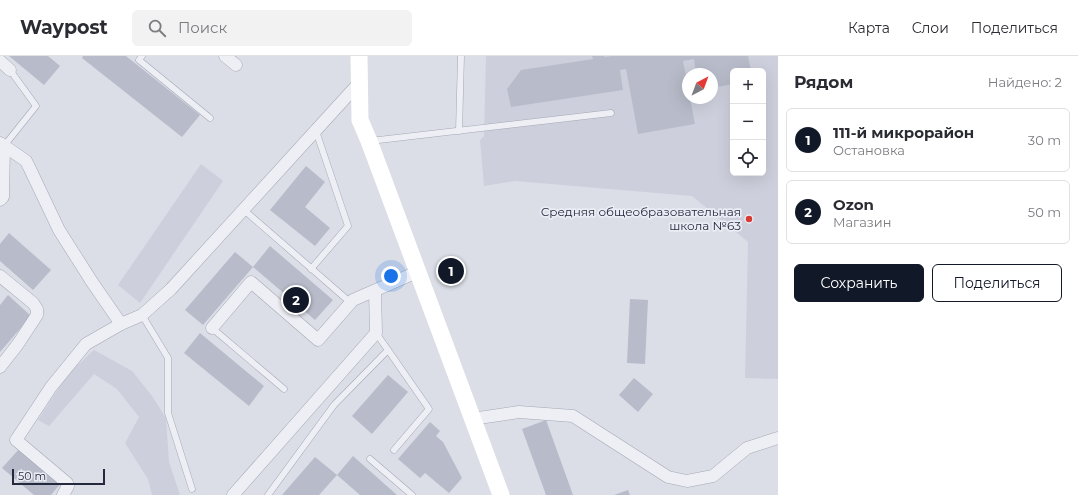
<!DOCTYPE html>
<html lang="ru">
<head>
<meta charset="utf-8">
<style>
	:root { --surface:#fff; --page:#f2f2f3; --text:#2b2b33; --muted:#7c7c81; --line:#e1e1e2; --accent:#111827 }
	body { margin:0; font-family:Montserrat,sans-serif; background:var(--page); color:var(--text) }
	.controls { position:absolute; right:12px; top:12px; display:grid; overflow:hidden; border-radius:6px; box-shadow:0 4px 16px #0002 }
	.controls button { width:36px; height:36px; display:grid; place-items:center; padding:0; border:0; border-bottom:1px solid var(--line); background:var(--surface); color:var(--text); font:20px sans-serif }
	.compass { position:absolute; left:682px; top:12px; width:36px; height:36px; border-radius:50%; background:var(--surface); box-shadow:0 4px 16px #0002; rotate:41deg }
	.scale { position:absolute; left:12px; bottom:10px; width:93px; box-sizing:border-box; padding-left:4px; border:2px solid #24293e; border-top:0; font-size:11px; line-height:14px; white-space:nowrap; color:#24293e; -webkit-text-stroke:3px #ebedf5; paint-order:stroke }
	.you { position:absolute; left:391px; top:220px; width:14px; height:14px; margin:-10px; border:3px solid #fff; border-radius:50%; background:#1a73e8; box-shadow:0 0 0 6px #1a73e833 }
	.badge { display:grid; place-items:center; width:26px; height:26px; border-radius:50%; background:var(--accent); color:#fff; font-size:13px; font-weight:700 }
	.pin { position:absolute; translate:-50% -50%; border:2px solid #fff; box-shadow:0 1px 4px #0006 }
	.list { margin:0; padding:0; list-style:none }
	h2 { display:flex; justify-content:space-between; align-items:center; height:52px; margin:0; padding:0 16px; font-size:17px }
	h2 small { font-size:13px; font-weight:400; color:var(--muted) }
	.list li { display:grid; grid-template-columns:26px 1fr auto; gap:12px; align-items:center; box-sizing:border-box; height:64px; margin:0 8px 8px; padding:0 8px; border:1px solid var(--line); border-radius:6px }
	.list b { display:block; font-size:15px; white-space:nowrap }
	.list p { margin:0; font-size:13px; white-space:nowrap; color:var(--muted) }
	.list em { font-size:13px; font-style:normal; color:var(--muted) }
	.actions { display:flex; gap:8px; padding:12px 16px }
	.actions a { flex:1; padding:9px 0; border:1px solid var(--accent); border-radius:6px; text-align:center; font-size:14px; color:var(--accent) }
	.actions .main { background:var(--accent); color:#fff }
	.icon { flex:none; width:22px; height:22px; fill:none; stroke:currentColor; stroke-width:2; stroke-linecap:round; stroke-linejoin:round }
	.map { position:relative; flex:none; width:778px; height:439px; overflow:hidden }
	header { display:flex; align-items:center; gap:24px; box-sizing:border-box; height:56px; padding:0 20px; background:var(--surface); border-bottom:1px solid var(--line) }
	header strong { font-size:19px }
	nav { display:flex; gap:22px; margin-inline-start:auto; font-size:14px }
	.search { width:280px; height:36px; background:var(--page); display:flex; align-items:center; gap:10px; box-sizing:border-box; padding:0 14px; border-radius:6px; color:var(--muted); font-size:15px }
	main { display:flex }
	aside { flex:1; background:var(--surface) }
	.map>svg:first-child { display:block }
</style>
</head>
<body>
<header>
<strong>Waypost</strong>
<div class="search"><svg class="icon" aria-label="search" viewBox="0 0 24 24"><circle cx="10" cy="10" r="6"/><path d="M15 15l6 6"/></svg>Поиск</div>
<nav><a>Карта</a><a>Слои</a><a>Поделиться</a></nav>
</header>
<main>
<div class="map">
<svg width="778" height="439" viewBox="0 0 778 439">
	<rect width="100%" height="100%" fill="#dbdee7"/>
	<!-- built -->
	<g fill="#cdd0dc" fill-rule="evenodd">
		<path d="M486,0H778V323L745,322L748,186L692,140L515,125L484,130L480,84L484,80ZM733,15H763V117H733ZM688,18H712V42H688Z"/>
		<polygon points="201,108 223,125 140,247 118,229"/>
		<polygon points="94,294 132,315 152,340 166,362 169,406 180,439 152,439 148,423 125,387 139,361 117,333 94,318 49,370 38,364 68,318"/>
	</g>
	<!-- building -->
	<g fill="#b8bcca">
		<polygon points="9,0 48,0 60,10 44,29"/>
		<polygon points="83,0 126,0 200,59 182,81 82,2"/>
		<polygon points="592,0 604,0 605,1 612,0 748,0 751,15 733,15 733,28 712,32 712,18 696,18 694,3 683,5 688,30 688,42 690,42 695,68 638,78 626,13 620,14 623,34 511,51 507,33 521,14 593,3"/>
		<polygon points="306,110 325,126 305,151 330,172 315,190 270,154"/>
		<polygon points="9,177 51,214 33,234 0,205 0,188"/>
		<polygon points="270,190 333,244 315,264 253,211 203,269 185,254 235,196 253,211"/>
		<polygon points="8,239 31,260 0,296 0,249"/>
		<polygon points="630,243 648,244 645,308 627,307"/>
		<polygon points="200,277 264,330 249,350 184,297"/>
		<polygon points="388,319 408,336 372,378 352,360"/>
		<polygon points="634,322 653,338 638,356 619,339"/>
		<polygon points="546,364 573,439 546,439 522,373"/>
		<polygon points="430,366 440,375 436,380 443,386 462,422 449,437 425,417 420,422 398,403"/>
		<polygon points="20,392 61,427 51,439 34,439 2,412"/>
		<polygon points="353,400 397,439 360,439 337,419"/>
		<polygon points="315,401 337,419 319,439 282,439"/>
		<polygon points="628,434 630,439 614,439"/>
	</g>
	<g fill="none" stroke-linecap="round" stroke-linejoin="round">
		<defs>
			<g id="lane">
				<polyline points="142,0 139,4 210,62"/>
				<polyline points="459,75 461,0"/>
				<polyline points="370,85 611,57"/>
				<polyline points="4,90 36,50 10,14"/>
				<polyline points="244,154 351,247"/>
				<polyline points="311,213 348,170 316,75"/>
				<polyline points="142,259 168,302 168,357 192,433"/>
				<polyline points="212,272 284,333"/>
				<polyline points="388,294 429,353 394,394"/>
				<polyline points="370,403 412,439"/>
				<polyline points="268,439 334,349 388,294 376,277"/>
			</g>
			<g id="street">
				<polyline points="225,0 236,9"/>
				<polyline points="0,5 10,14"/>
				<polyline points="0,87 26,105 30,113 59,174 92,226 121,268 142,259 171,233 359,27"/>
				<polyline points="0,144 3,141 4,90"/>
				<polyline points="0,220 33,247 37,253 37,259 18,288 0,311"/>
				<polyline points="212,272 251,226 318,284 353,244 417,216"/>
				<polyline points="472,363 519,356 573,360 668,421 687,425 713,420 747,392 778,382"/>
				<polyline points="63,439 68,430 67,427 16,384 51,331 86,288 121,268"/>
				<polyline points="233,439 376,277 375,235"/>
			</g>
		</defs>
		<!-- lane casing -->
		<use href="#lane" stroke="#a4a8b4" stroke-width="7"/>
		<!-- street casing -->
		<use href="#street" stroke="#a4a8b4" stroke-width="13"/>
		<!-- lane -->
		<use href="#lane" stroke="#eeeff5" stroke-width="6"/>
		<!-- street -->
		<use href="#street" stroke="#eeeff5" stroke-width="12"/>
		<!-- secondary -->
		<polyline stroke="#fff" stroke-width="17" points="359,0 360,64 369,85 501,439"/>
	</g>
	<!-- markers -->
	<circle fill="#d83b35" stroke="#ebedf5" stroke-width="1.5" cx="749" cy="163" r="4"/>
	<g text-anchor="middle" stroke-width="3.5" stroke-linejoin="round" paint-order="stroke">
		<!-- poi labels -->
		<g font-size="12" fill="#24293e" stroke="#ebedf5" text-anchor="end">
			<text x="741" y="160">Средняя общеобразовательная<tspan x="741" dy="14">школа №63</tspan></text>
		</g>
	</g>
</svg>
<div class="controls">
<button>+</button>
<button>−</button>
<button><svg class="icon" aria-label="locate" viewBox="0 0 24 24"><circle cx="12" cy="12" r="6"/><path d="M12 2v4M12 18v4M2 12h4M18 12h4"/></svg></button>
</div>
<svg class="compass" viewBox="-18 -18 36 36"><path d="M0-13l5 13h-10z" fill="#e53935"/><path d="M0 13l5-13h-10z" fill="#7c7c81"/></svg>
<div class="scale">50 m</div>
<div class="you"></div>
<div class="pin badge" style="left:451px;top:215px">1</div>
<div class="pin badge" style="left:296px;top:244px">2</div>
</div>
<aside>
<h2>Рядом<small>Найдено: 2</small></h2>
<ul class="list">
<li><span class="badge">1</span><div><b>111-й микрорайон</b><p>Остановка</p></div><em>30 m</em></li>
<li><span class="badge">2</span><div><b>Ozon</b><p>Магазин</p></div><em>50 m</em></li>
</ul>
<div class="actions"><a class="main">Сохранить</a><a>Поделиться</a></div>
</aside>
</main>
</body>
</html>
